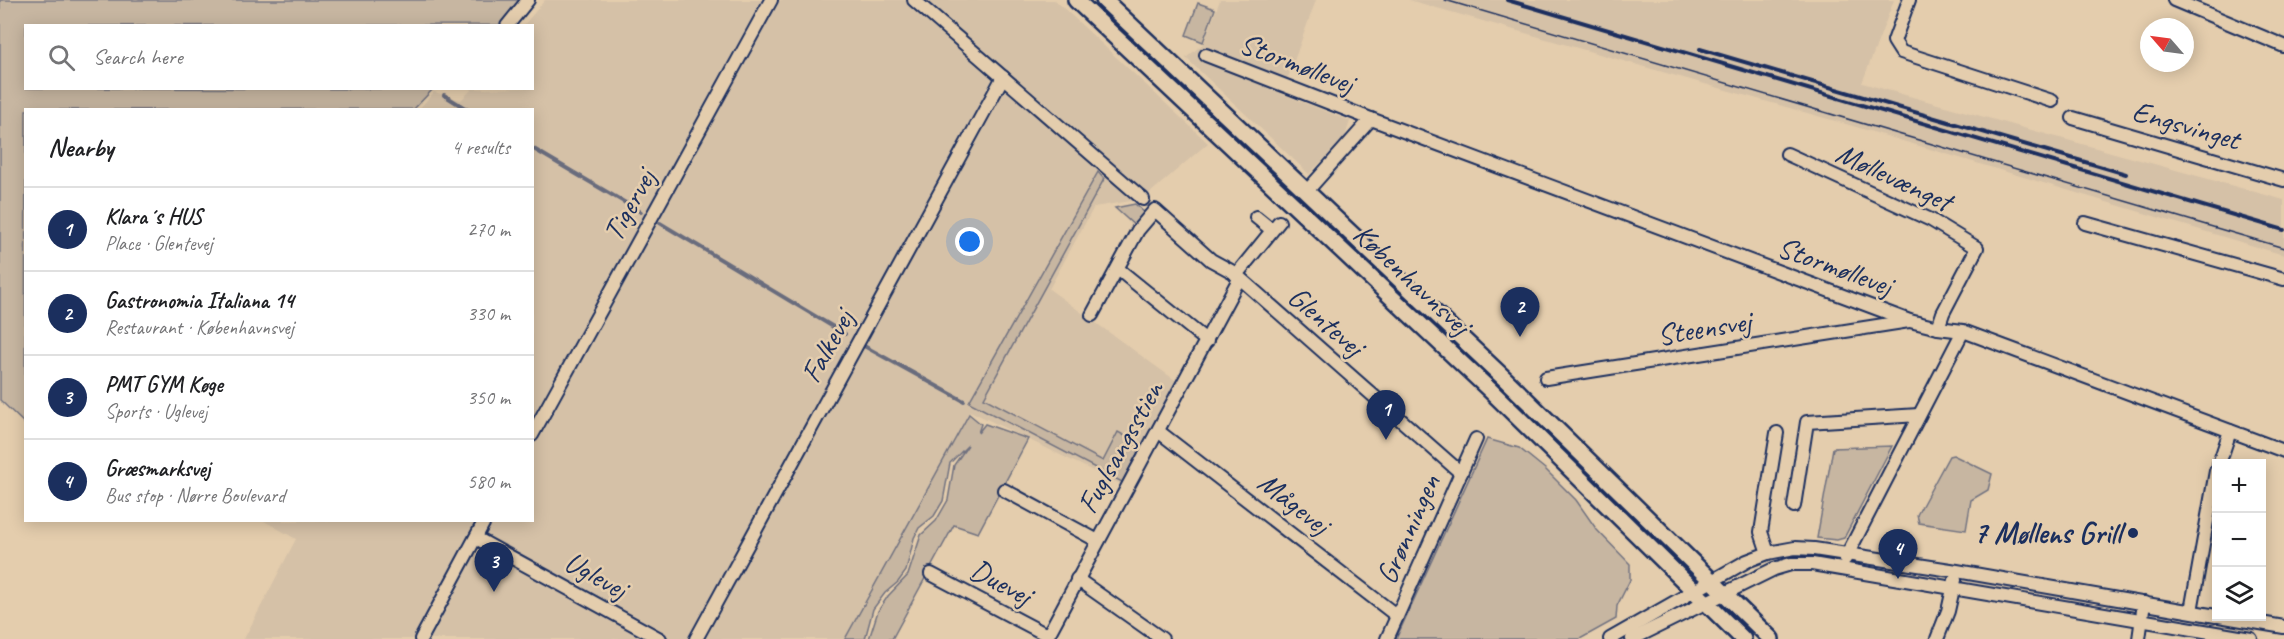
<!DOCTYPE html>
<html lang="en">
<head>
<meta charset="utf-8">
<style>
	:root { --surface:#fff; --page:#f6f6f6; --text:#202124; --muted:#757577; --line:#e0e0e0; --accent:#1b2f5e }
	body { margin:0; font-family:Caveat,sans-serif; background:var(--page); color:var(--text) }
	.controls { position:absolute; right:18px; bottom:18px; display:grid; overflow:hidden; border-radius:0px; box-shadow:0 3px 15px #0003 }
	.controls button { width:54px; height:54px; display:grid; place-items:center; padding:0; border:0; border-bottom:2px solid var(--line); background:var(--surface); color:var(--text); font:30px sans-serif }
	.compass { position:absolute; left:2140px; top:18px; width:54px; height:54px; border-radius:50%; background:var(--surface); box-shadow:0 3px 15px #0003; rotate:298deg }
	.you { position:absolute; left:970px; top:242px; width:21px; height:21px; margin:-15px; border:4px solid #fff; border-radius:50%; background:#1a73e8; box-shadow:0 0 0 9px #1a73e833 }
	.badge { display:grid; place-items:center; width:39px; height:39px; border-radius:50%; background:var(--accent); color:#fff; font-size:20px; font-weight:700 }
	.pin { position:absolute; translate:-50% -50px; filter:drop-shadow(0 2px 3px #0008) }
	.pin::after { content:''; position:absolute; top:32px; width:21px; height:18px; background:inherit; clip-path:polygon(0 0,100% 0,50% 100%) }
	.list { margin:0; padding:0; list-style:none }
	h2 { display:flex; justify-content:space-between; align-items:center; height:78px; margin:0; padding:0 24px; font-size:26px }
	h2 small { font-size:20px; font-weight:400; color:var(--muted) }
	.list li { display:grid; grid-template-columns:39px 1fr auto; gap:18px; align-items:center; box-sizing:border-box; height:84px; padding:0 24px; border-top:2px solid var(--line) }
	.list b { display:block; font-size:22px; white-space:nowrap }
	.list p { margin:0; font-size:20px; white-space:nowrap; color:var(--muted) }
	.list em { font-size:20px; font-style:normal; color:var(--muted) }
	.icon { flex:none; width:33px; height:33px; fill:none; stroke:currentColor; stroke-width:2; stroke-linecap:round; stroke-linejoin:round }
	.map { position:relative; flex:none; width:2284px; height:639px; overflow:hidden }
	.search { position:absolute; background:var(--surface); box-shadow:0 3px 15px #0003; left:24px; top:24px; width:510px; height:66px; display:flex; align-items:center; gap:15px; box-sizing:border-box; padding:0 21px; border-radius:0px; color:var(--muted); font-size:22px }
	.panel { position:absolute; background:var(--surface); box-shadow:0 3px 15px #0003; left:24px; top:108px; width:510px; height:414px; border-radius:0px }
	.map>svg:first-child { display:block }
</style>
</head>
<body>
<div class="map">
<svg width="2284" height="639" viewBox="0 0 2284 639">
	<rect width="100%" height="100%" fill="#e4cdad"/>
	<filter id="ink" filterUnits="userSpaceOnUse"><feTurbulence type="fractalNoise" baseFrequency=".0167" numOctaves="2"/><feDisplacementMap in="SourceGraphic" scale="12" xChannelSelector="R" yChannelSelector="G"/><feConvolveMatrix kernelMatrix="1 2 1 2 8 2 1 2 1" color-interpolation-filters="sRGB"/></filter>
	<g filter="url(#ink)">
		<!-- built -->
		<g fill="#d5c1a7">
			<polygon points="545,0 1055,0 1208,143 1143,199 1094,207 1049,289 1179,383 1122,485 970,411 845,639 244,639 296,539 264,521 532,520 532,110 419,109 434,92 461,100 472,89 532,88 532,26 524,25"/>
			<polygon points="1220,0 1316,0 1282,94 1350,121 1345,137 1309,174 1186,58 1204,43"/>
			<polygon points="1409,0 1894,0 1862,83 2284,200 2284,255 1846,124"/>
		</g>
		<!-- green -->
		<g fill="#c7b6a1" stroke="#717280" stroke-width="1.5">
			<polygon points="0,0 521,0 501,25 26,26 26,88 433,89 414,109 26,110 25,424 0,400"/>
			<polygon points="1198,3 1215,9 1203,42 1186,35"/>
			<polygon points="1098,172 1104,179 984,398 1103,461 1118,432 1142,445 1122,482 969,402"/>
			<polygon points="1135,204 1146,214 1140,218 1135,226 1115,208"/>
			<polygon points="969,414 981,424 978,433 985,424 1028,439 978,533 954,525 892,639 869,639 878,611 888,596 908,575 921,535 936,521 948,500 954,465 968,445 950,463 943,501 934,516 919,528 914,538 906,571 898,582 885,593 873,609 865,639 845,639"/>
			<polygon points="1487,439 1519,448 1545,469 1576,500 1597,530 1630,564 1630,580 1617,606 1616,619 1580,639 1396,639"/>
			<polygon points="1892,446 1844,538 1837,540 1817,538 1833,448"/>
			<polygon points="1953,455 1992,474 1988,490 1971,500 1966,530 1919,523 1917,515 1949,456"/>
		</g>
		<g fill="none" stroke-linecap="round" stroke-linejoin="round">
			<!-- stream -->
			<g stroke="#696c7d" stroke-width="4">
				<polyline points="444,95 468,110"/>
				<polyline points="532,148 641,212"/>
				<polyline points="660,223 845,334"/>
				<polyline points="864,346 964,401"/>
			</g>
			<defs>
				<g id="minor">
					<polyline points="914,0 1143,199"/>
					<polyline points="1909,0 1894,41 1901,52 2052,101"/>
					<polyline points="2174,0 2284,46"/>
					<polyline points="507,26 528,0"/>
					<polyline points="1206,55 1371,119"/>
					<polyline points="2073,118 2284,180"/>
					<polyline points="1787,154 1931,220 1977,248 1943,313 1938,328"/>
					<polyline points="1307,191 1371,119 1910,321 1938,328 1963,331 2284,451"/>
					<polyline points="1256,217 1272,230"/>
					<polyline points="2085,223 2284,279"/>
					<polyline points="1118,269 1207,341"/>
					<polyline points="1236,275 1279,222"/>
					<polyline points="1092,315 1138,230 1155,210 1211,260 1233,272 1461,473"/>
					<polyline points="1546,378 1909,321"/>
					<polyline points="1158,431 1397,616"/>
					<polyline points="532,435 771,0"/>
					<polyline points="2219,464 2230,431"/>
					<polyline points="1004,490 1098,541"/>
					<polyline points="1794,506 1807,422 1919,415"/>
					<polyline points="476,538 660,639"/>
					<polyline points="1768,553 1761,532 1777,433"/>
					<polyline points="1845,559 1963,331"/>
					<polyline points="931,574 1047,635"/>
					<polyline points="1077,579 1162,639"/>
					<polyline points="2191,611 2216,471"/>
					<polyline points="2219,616 2284,627"/>
					<polyline points="421,639 485,520"/>
					<polyline points="696,639 1003,77"/>
					<polyline points="1046,639 1239,279"/>
					<polyline points="1387,639 1476,439"/>
					<polyline points="1610,639 1747,561 1768,553 1795,548 1814,549 1957,571 2216,616"/>
					<polyline points="1632,639 1774,569 1791,564 1812,564 2251,639"/>
					<polyline points="1937,639 1948,611 1955,580"/>
					<polyline points="2139,639 2144,603"/>
				</g>
				<g id="major">
					<polyline points="1076,0 1491,391 1743,639"/>
					<polyline points="1104,0 1504,378 1771,639"/>
				</g>
			</defs>
			<!-- minor casing -->
			<use href="#minor" stroke="#1b2f5e" stroke-width="16"/>
			<!-- major casing -->
			<use href="#major" stroke="#1b2f5e" stroke-width="20"/>
			<!-- minor -->
			<use href="#minor" stroke="#e4cdad" stroke-width="12"/>
			<!-- major -->
			<use href="#major" stroke="#e4cdad" stroke-width="15"/>
			<!-- tram -->
			<polyline stroke="#1b2f5e" stroke-width="1.5" points="1445,0 2284,248"/>
			<!-- rail -->
			<g stroke="#1b2f5e" stroke-width="4">
				<polyline points="1507,0 2284,230"/>
				<polyline points="1700,49 2126,174"/>
			</g>
		</g>
	</g>
	<!-- markers -->
	<circle fill="#1b2f5e" stroke="#e4cdad" stroke-width="2" cx="2133" cy="533" r="6"/>
	<g text-anchor="middle" stroke-width="5" stroke-linejoin="round" paint-order="stroke">
		<!-- street labels -->
		<g font-size="30" fill="#1b2f5e" stroke="#e4cdad">
			<text transform="translate(1297 63) rotate(21)" y="10">Stormøllevej</text>
			<text transform="translate(2186 125) rotate(16)" y="10">Engsvinget</text>
			<text transform="translate(1894 177) rotate(25)" y="10">Møllevænget</text>
			<text transform="translate(629 205) rotate(-61)" y="10">Tigervej</text>
			<text transform="translate(1835 266) rotate(20)" y="10">Stormøllevej</text>
			<text transform="translate(1412 279) rotate(43)" y="10">Københavnsvej</text>
			<text transform="translate(1326 321) rotate(41)" y="10">Glentevej</text>
			<text transform="translate(1704 328) rotate(-9)" y="10">Steensvej</text>
			<text transform="translate(827 346) rotate(-61)" y="10">Falkevej</text>
			<text transform="translate(1120 447) rotate(-61)" y="10">Fuglsangsstien</text>
			<text transform="translate(1294 503) rotate(38)" y="10">Mågevej</text>
			<text transform="translate(1408 529) rotate(-66)" y="10">Grønningen</text>
			<text transform="translate(596 575) rotate(29)" y="10">Uglevej</text>
			<text transform="translate(1001 582) rotate(28)" y="10">Duevej</text>
		</g>
		<!-- poi labels -->
		<g font-size="30" font-weight="bold" fill="#1b2f5e" stroke="#e4cdad" text-anchor="end">
			<text x="2121" y="543">7 Møllens Grill</text>
		</g>
	</g>
</svg>
<div class="controls">
<button>+</button>
<button>−</button>
<button><svg class="icon" aria-label="layers" viewBox="0 0 24 24"><path d="M12 4l9 5-9 5-9-5zM3 14l9 5 9-5"/></svg></button>
</div>
<svg class="compass" viewBox="-18 -18 36 36"><path d="M0-13l5 13h-10z" fill="#e53935"/><path d="M0 13l5-13h-10z" fill="#757577"/></svg>
<div class="you"></div>
<div class="pin badge" style="left:1386px;top:440px">1</div>
<div class="pin badge" style="left:1520px;top:337px">2</div>
<div class="pin badge" style="left:494px;top:592px">3</div>
<div class="pin badge" style="left:1898px;top:579px">4</div>
<div class="search"><svg class="icon" aria-label="search" viewBox="0 0 24 24"><circle cx="10" cy="10" r="6"/><path d="M15 15l6 6"/></svg>Search here</div>
<section class="panel">
<h2>Nearby<small>4 results</small></h2>
<ul class="list">
<li><span class="badge">1</span><div><b>Klara´s HUS</b><p>Place · Glentevej</p></div><em>270 m</em></li>
<li><span class="badge">2</span><div><b>Gastronomia Italiana 14</b><p>Restaurant · Københavnsvej</p></div><em>330 m</em></li>
<li><span class="badge">3</span><div><b>PMT GYM Køge</b><p>Sports · Uglevej</p></div><em>350 m</em></li>
<li><span class="badge">4</span><div><b>Græsmarksvej</b><p>Bus stop · Nørre Boulevard</p></div><em>580 m</em></li>
</ul>
</section>
</div>
</body>
</html>
